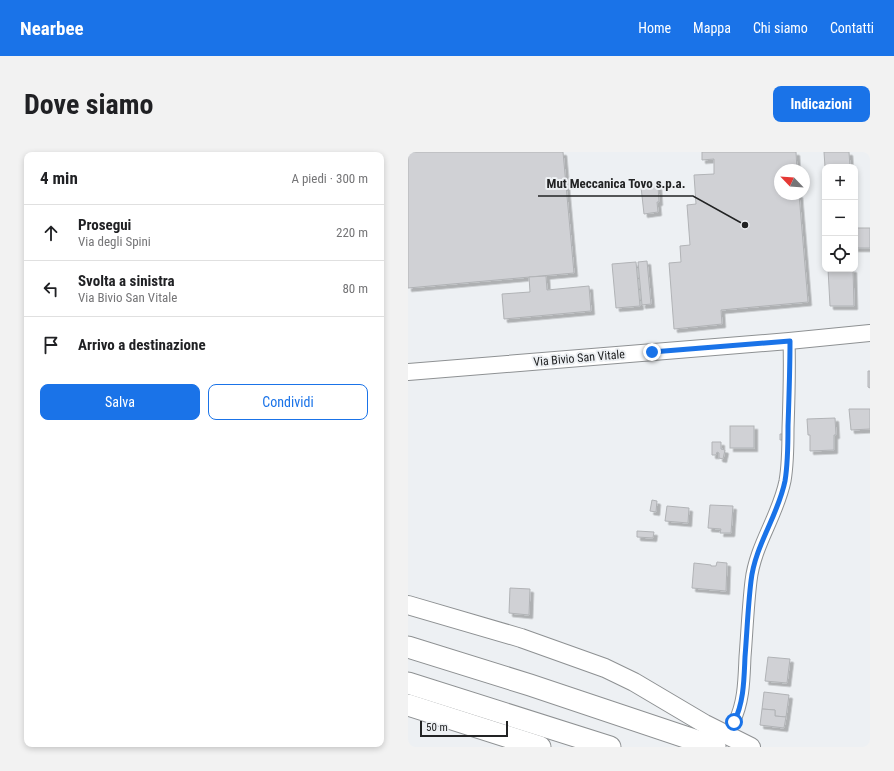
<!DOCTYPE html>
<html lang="it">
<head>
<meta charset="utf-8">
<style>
	:root { --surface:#fff; --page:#f2f2f2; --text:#202124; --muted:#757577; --line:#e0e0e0; --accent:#1a73e8 }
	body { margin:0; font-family:"Roboto Condensed",sans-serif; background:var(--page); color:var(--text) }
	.controls { position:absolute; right:12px; top:12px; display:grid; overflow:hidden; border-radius:8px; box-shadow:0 2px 6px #0003 }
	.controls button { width:36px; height:36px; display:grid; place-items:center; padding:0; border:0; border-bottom:1px solid var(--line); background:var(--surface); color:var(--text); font:20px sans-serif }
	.compass { position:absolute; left:366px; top:12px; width:36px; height:36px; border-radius:50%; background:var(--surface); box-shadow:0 2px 6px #0003; rotate:295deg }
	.scale { position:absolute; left:12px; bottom:10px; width:88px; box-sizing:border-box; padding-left:4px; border:2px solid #222324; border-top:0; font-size:11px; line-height:14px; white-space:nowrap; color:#222324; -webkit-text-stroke:3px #edf0f3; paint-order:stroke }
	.stop { position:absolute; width:12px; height:12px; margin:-9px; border:3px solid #1a73e8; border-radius:50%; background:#fff }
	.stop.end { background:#1a73e8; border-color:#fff; box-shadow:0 1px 4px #0008 }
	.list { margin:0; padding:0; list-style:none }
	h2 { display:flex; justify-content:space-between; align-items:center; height:52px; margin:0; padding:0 16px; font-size:17px }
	h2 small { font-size:13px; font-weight:400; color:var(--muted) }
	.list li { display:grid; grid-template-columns:26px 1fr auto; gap:12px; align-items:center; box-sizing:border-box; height:56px; padding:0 16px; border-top:1px solid var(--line) }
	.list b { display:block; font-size:15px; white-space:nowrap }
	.list p { margin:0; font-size:13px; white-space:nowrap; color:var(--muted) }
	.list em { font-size:13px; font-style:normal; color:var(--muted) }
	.actions { display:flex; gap:8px; padding:12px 16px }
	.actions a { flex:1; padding:9px 0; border:1px solid var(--accent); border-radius:8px; text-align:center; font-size:14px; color:var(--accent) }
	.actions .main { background:var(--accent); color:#fff }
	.icon { flex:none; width:22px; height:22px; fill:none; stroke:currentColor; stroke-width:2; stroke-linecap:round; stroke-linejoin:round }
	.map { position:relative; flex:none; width:462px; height:595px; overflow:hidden; border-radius:8px }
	header { display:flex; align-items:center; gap:24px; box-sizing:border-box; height:56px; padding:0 20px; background:var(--accent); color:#fff }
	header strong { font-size:19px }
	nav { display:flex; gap:22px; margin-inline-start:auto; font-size:14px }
	.intro { display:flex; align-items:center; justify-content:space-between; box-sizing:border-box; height:96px; padding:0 24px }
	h1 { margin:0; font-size:28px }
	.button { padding:10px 18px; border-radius:8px; background:var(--accent); color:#fff; font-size:14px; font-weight:700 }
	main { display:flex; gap:24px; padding:0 24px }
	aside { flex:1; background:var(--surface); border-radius:8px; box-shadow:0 2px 6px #0003 }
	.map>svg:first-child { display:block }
</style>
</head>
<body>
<header>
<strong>Nearbee</strong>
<nav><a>Home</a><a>Mappa</a><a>Chi siamo</a><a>Contatti</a></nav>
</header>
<div class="intro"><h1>Dove siamo</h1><a class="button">Indicazioni</a></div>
<main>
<aside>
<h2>4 min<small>A piedi · 300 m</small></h2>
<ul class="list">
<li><svg class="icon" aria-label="ahead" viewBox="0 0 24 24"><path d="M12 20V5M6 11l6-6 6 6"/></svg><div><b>Prosegui</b><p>Via degli Spini</p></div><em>220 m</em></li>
<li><svg class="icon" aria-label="left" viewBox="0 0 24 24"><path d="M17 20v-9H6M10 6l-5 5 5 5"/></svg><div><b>Svolta a sinistra</b><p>Via Bivio San Vitale</p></div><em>80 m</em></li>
<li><svg class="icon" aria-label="arrive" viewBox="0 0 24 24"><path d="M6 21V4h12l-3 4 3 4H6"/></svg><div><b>Arrivo a destinazione</b></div></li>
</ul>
<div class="actions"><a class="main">Salva</a><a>Condividi</a></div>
</aside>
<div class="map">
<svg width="462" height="595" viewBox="0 0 462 595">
	<defs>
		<filter id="shadow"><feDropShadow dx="3.5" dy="3.5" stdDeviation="0" flood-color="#0004"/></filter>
	</defs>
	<rect width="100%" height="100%" fill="#edf0f3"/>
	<!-- building -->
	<g fill="#d0d1d5" stroke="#b1b3b6" filter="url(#shadow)">
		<polygon points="0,0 155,0 166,121 0,136"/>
		<polygon points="294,0 388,0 389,18 372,18 372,42 391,42 400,150 313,158 314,172 266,177 261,111 273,110 272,94 282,93 279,53 288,52 286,23 306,22 306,7 294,8"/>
		<polygon points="416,0 441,0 442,15 417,15"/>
		<polygon points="250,33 251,50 249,50 250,60 236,62 233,35"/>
		<rect x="447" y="76" width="15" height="20"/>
		<polygon points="239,109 243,152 234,153 230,110"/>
		<polygon points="228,110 232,154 208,156 204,112"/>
		<polygon points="420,117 445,117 446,154 422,154"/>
		<polygon points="138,124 139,138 181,134 183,159 96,167 94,142 122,140 121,125"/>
		<polygon points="460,219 462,219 462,236 460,235"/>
		<polygon points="441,257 462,257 462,277 443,278"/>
		<polygon points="427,266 428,283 426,283 426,298 402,299 402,283 400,283 399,267"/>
		<rect x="322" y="274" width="24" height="22"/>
		<polygon points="372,282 375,282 376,288 372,288"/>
		<polygon points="304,290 313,290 313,297 317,298 315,307 311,306 311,301 309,300 308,303 304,303"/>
		<polygon points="244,348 249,349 248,360 242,359"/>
		<polygon points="302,353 325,354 323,381 312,381 313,377 300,376"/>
		<polygon points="259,354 281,356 280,371 257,369"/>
		<polygon points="229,379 246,380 245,386 229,385"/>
		<polygon points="309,410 319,411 318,439 284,436 286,411 303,413 303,414 308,414"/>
		<polygon points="102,436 122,437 121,463 101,461"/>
		<polygon points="360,505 382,507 379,531 357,529"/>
		<polygon points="356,540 381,543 378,565 367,564 367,558 354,557"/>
		<polygon points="354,557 367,558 367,564 378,565 376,576 352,573"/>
	</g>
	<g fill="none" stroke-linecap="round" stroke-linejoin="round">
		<defs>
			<path id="minor" d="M326,570C336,550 336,527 337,505C339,480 340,454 343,429C347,393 370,364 377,329C380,312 380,294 380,277C381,248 382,218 381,189"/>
			<polyline id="secondary" points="0,220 381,189 462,181"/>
			<polyline id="primary" points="0,453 113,486 197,516 226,530 297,572 343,595"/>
			<g id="motorway">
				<polyline points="0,495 122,533 307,595"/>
				<polyline points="0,531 202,595"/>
				<polyline points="0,553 132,595"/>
			</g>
		</defs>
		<!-- minor casing -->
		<use href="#minor" stroke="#8e9193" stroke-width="13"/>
		<!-- secondary casing -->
		<use href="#secondary" stroke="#8e9193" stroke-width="18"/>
		<!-- primary casing -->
		<use href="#primary" stroke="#8e9193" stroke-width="20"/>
		<!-- motorway casing -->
		<use href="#motorway" stroke="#8e9193" stroke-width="23"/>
		<!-- minor -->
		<use href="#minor" stroke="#fff" stroke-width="11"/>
		<!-- secondary -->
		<use href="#secondary" stroke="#fff" stroke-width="16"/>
		<!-- primary -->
		<use href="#primary" stroke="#fff" stroke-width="18"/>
		<!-- motorway -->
		<use href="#motorway" stroke="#fff" stroke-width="21"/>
	</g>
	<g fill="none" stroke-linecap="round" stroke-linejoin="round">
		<!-- route -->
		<path stroke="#1a73e8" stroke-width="5" d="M244,200L382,189C382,217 381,246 380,274C380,292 380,311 377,329C370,364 347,393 343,429C340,454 339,480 337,505C336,527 336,550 326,570"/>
	</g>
	<g text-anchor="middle" stroke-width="4" stroke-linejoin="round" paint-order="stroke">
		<!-- street labels -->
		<g font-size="12" fill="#222324" stroke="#edf0f3">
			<text transform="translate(171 206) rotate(-5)" y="4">Via Bivio San Vitale</text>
		</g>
	</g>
	<!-- callouts -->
	<path fill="none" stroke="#222324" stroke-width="1.5" d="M337 73L285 44H130"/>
	<circle fill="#222324" stroke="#edf0f3" stroke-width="1.5" cx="337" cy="73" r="4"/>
	<g font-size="13" text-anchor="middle" font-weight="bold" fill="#222324" stroke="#edf0f3" stroke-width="4" stroke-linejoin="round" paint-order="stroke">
		<text x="208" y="36">Mut Meccanica Tovo s.p.a.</text>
	</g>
</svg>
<div class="controls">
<button>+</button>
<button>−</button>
<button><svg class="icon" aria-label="locate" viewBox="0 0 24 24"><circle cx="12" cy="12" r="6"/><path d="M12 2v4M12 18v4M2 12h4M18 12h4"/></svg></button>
</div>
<svg class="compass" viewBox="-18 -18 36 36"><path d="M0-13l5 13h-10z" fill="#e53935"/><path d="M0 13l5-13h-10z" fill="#757577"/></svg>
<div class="scale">50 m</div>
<div class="stop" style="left:326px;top:570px"></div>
<div class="stop end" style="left:244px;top:200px"></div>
</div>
</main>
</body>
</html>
